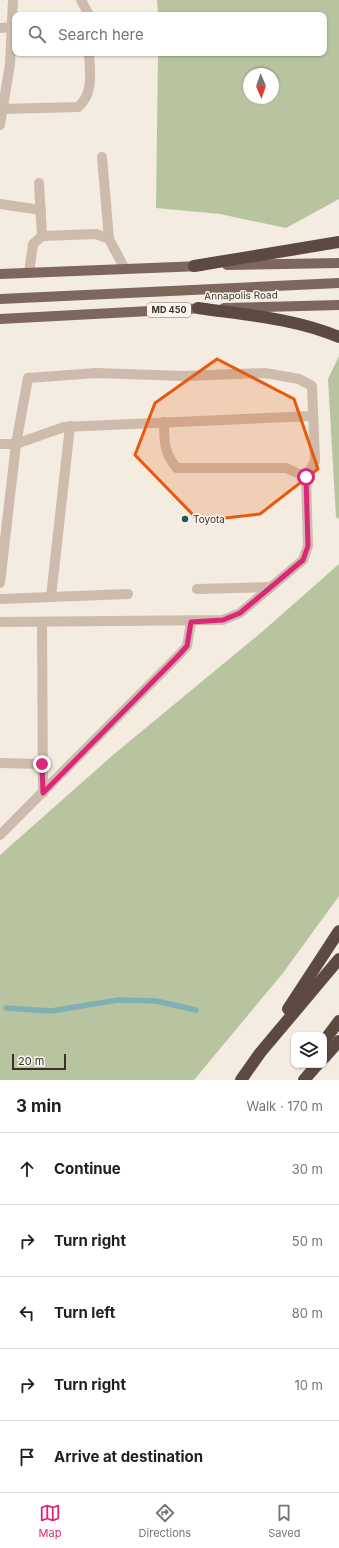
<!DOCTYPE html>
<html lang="en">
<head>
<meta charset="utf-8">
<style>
	:root { --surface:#fff; --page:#f2f2f2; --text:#202124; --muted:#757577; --line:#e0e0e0; --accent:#db2777 }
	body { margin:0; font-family:Inter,sans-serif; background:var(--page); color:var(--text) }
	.controls { position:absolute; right:12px; bottom:12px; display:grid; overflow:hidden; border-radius:8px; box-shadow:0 1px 3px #0004 }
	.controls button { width:36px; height:36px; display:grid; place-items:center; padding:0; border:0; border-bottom:1px solid var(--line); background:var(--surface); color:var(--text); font:20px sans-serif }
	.compass { position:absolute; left:243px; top:68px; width:36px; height:36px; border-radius:50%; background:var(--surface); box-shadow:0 1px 3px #0004; rotate:178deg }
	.scale { position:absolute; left:12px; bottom:10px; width:54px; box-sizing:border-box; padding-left:4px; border:2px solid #3b302b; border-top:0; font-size:11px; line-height:14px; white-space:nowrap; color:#3b302b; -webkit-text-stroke:3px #fbf5ee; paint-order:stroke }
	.stop { position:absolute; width:12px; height:12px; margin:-9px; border:3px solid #db2777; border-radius:50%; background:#fff }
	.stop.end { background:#db2777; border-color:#fff; box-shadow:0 1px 4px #0008 }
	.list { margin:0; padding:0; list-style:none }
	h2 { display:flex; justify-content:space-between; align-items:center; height:52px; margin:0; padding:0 16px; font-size:17px }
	h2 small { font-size:13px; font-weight:400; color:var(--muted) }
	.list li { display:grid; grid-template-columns:26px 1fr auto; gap:12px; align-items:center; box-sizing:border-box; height:72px; padding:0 16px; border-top:1px solid var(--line) }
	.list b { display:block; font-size:15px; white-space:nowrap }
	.list em { font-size:13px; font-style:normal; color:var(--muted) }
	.icon { flex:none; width:22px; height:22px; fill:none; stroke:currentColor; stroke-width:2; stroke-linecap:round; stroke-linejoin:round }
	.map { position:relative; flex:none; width:339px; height:1080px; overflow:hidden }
	.search { position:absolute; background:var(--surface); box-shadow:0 1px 3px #0004; left:12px; right:12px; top:12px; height:44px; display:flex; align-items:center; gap:10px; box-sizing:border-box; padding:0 14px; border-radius:8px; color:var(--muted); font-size:15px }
	.sheet { height:412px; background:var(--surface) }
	nav { display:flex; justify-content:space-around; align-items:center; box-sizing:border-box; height:56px; border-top:1px solid var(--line); background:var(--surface); font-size:11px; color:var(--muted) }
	nav a { display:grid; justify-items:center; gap:2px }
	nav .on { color:var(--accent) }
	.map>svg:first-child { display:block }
</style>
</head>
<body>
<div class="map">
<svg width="339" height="1080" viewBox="0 0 339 1080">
	<rect width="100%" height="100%" fill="#f4ebe1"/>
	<!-- green -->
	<g fill="#b8c4a0" fill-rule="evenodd">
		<path d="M157,0H339V199L286,228L220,214L156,208L158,53H324V15H158ZM249,74H273V98H249Z"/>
		<polygon points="339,356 339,519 336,517 328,379"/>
		<polygon points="339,564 339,896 283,973 194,1080 0,1080 0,855 113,755 263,631"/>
	</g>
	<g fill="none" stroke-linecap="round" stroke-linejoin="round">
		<!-- stream -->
		<polyline stroke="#7fb0b2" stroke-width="5.5" points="6,1008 51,1011 118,1000 156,1001 196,1010"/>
		<!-- lane -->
		<g stroke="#cdbbac" stroke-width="10">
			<polyline points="81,0 89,15"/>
			<polyline points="0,28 12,27"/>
			<path d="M2,109L78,107C94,94 90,72 89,53"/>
			<polyline points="102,157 109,239"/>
			<polyline points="39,183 42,236"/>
			<polyline points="0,204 41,210"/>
			<polyline points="29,273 33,244 42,236 96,234 109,239 125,269"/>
			<path d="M164,422C164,441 164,454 177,468H286L306,477"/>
			<polyline points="0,444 16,444 64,427 313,416"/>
			<polyline points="0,583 16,444 28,378 96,373 184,376 265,373 299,379 312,386 315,461 306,477 308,546 303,560 240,613 223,620 0,622"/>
			<polyline points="197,589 270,587"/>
			<polyline points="51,597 70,426"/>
			<polyline points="0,599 128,594"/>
			<polyline points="42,623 43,793"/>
			<polyline points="0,763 42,764"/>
			<polyline points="0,835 178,656 187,646 191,622"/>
		</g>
		<!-- street -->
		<polyline stroke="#cdbbac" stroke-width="10" points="0,125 10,64 13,0"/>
		<!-- primary -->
		<g stroke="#7d675c" stroke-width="10">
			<polyline points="227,265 339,263"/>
			<polyline points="0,274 201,266"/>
			<polyline points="0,299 339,283"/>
			<polyline points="224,308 339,305"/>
			<polyline points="0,319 206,308"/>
		</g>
		<!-- highway -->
		<g stroke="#5c4a42" stroke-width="12">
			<polyline points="194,266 339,242"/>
			<path d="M198,308C246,315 294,318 339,337"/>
			<polyline points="288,1009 339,931"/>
			<polyline points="324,1041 339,1021"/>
			<polyline points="324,1058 339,1041"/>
			<polyline points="241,1080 260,1053 339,959"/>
			<polyline points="304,1080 317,1065"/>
		</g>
	</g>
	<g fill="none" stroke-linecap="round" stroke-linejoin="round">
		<!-- route -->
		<polyline stroke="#db2777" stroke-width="5" points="42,764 43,793 178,656 187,646 191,622 223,620 240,613 303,560 308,546 306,477"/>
	</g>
	<!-- marked area -->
	<path fill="#e8590c" fill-opacity="0.2" stroke="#e8590c" stroke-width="3" stroke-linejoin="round" d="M217,359L294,399L318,469L260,514L199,521L135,455L155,403Z"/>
	<!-- markers -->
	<circle fill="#1f5a5e" stroke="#fbf5ee" stroke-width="1.5" cx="185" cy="519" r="4"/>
	<g text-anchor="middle" stroke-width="3" stroke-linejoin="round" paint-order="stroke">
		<!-- shield labels -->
		<rect fill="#fbf5ee" stroke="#756b66" stroke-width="1" x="147" y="303" width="44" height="14" rx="3"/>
		<g font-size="9" font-weight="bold" fill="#3b302b">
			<text x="169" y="313">MD 450</text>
		</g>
		<!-- street labels -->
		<g font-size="10" fill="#3b302b" stroke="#fbf5ee">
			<text transform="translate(241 295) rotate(-1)" y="4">Annapolis Road</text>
		</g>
		<!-- poi labels -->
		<g font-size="10" fill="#3b302b" stroke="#fbf5ee" text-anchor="start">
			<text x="193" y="523">Toyota</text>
		</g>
	</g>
</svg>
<div class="controls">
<button><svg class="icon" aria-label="layers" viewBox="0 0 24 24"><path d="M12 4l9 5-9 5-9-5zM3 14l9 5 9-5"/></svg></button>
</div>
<svg class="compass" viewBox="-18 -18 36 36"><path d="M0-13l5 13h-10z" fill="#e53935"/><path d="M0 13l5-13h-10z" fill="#757577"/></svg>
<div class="scale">20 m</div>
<div class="stop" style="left:306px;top:477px"></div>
<div class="stop end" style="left:42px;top:764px"></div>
<div class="search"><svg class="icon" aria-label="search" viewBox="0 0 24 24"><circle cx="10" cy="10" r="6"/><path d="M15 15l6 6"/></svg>Search here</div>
</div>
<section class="sheet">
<h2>3 min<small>Walk · 170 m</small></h2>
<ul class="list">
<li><svg class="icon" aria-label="ahead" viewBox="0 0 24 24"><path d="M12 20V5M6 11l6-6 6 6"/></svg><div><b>Continue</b></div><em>30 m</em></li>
<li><svg class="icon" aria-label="right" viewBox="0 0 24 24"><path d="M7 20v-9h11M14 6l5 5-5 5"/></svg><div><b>Turn right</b></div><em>50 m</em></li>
<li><svg class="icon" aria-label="left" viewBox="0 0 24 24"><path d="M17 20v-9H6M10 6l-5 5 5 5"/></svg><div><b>Turn left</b></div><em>80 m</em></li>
<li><svg class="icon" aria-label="right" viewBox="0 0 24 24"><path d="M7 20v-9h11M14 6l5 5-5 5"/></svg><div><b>Turn right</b></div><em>10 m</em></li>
<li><svg class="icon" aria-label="arrive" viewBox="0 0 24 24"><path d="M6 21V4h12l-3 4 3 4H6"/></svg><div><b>Arrive at destination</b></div></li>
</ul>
</section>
<nav>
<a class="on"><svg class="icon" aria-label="map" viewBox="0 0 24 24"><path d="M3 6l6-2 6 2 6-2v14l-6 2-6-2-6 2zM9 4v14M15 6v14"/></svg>Map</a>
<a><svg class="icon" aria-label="directions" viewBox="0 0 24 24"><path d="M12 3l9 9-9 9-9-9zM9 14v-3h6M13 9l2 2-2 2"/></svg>Directions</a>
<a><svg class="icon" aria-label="saved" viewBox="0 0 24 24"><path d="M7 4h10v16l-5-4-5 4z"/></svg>Saved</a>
</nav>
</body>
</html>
